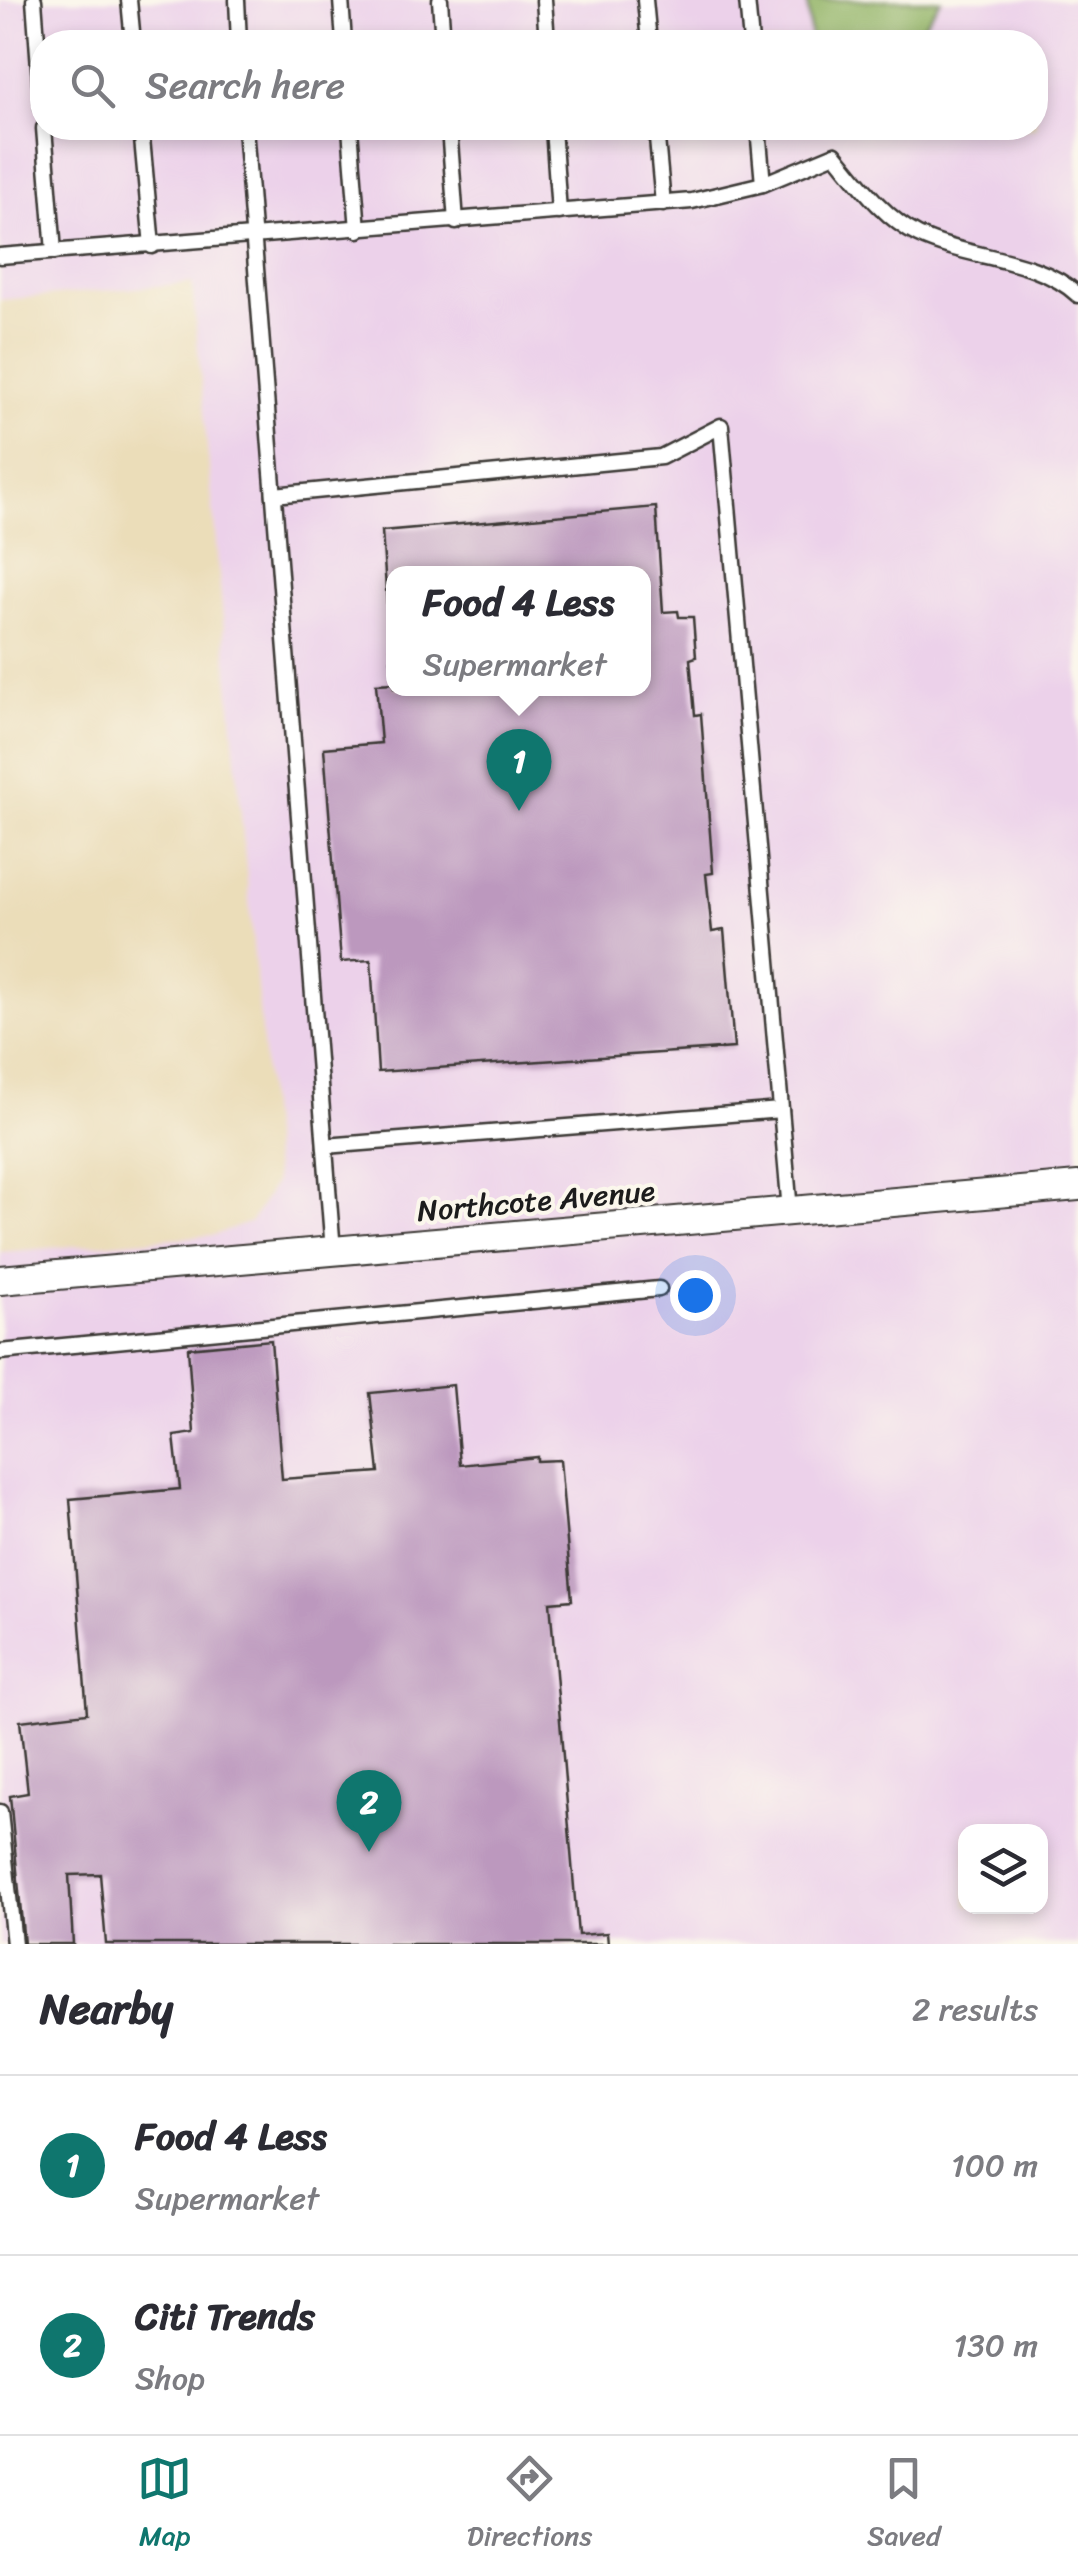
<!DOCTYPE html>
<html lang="en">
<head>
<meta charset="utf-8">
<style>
	:root { --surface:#fff; --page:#f7f7f7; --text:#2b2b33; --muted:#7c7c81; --line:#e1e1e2; --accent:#0f766e }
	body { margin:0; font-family:Sriracha,sans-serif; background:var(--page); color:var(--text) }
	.controls { position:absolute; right:30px; bottom:30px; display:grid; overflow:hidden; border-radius:20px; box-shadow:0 5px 15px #0003 }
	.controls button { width:90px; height:90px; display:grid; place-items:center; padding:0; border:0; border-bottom:2px solid var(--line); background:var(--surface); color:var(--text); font:50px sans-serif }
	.you { position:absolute; left:695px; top:1295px; width:35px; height:35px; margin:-25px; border:8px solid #fff; border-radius:50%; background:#1a73e8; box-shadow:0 0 0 15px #1a73e833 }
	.badge { display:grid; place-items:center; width:65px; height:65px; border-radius:50%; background:var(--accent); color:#fff; font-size:32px; font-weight:700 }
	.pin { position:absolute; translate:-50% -82px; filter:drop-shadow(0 2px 5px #0008) }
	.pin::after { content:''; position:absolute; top:52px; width:35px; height:30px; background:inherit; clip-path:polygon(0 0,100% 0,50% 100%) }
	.popup { position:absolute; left:386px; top:566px; width:265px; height:130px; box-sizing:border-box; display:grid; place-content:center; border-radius:20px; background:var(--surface); filter:drop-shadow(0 2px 8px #0005); font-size:32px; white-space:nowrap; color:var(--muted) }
	.popup b { font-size:38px; color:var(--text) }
	.popup::after { content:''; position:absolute; left:50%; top:100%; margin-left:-20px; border:20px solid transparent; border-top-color:var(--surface) }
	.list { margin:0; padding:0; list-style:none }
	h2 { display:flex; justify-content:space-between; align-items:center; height:130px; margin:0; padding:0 40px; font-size:42px }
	h2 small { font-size:32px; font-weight:400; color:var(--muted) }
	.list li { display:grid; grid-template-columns:65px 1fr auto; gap:30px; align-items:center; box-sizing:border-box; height:180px; padding:0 40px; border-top:2px solid var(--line) }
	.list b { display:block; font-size:38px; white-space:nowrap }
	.list p { margin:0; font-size:32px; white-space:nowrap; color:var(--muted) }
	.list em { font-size:32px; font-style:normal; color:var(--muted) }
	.icon { flex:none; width:55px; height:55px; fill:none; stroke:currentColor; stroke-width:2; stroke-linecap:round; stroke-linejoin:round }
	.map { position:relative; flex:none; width:1078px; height:1944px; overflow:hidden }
	.search { position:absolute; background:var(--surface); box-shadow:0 5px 15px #0003; left:30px; right:30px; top:30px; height:110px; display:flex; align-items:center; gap:25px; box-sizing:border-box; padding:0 35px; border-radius:40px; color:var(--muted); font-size:38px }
	.sheet { height:490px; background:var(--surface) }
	nav { display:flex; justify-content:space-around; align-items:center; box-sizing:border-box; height:140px; border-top:2px solid var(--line); background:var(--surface); font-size:28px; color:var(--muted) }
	nav a { display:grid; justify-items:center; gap:5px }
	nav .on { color:var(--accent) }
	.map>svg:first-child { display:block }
</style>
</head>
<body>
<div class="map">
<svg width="1078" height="1944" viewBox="0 0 1078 1944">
	<rect width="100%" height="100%" fill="#fbf7ec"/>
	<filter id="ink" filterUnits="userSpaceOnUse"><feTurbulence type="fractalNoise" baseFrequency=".01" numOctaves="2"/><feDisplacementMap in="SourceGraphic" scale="20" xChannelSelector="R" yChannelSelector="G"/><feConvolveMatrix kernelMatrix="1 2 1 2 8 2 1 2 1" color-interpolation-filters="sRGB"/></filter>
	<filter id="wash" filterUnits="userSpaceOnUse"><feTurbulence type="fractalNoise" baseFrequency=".0048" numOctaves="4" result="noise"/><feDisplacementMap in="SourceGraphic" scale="40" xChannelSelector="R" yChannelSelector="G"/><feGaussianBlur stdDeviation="2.25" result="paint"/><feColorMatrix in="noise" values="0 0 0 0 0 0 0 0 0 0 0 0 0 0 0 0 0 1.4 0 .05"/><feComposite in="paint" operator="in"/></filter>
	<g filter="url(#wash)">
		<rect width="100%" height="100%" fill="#ebddb9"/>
		<!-- built -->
		<path fill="#ecd1ea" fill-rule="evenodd" d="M0,0H1078V1944H0V1252L214,1235L251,1222L275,1182L192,283L0,300ZM42,42H1036V128H42ZM394,574H644V688H394ZM966,1831H1040V1906H966Z"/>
		<!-- forest -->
		<polygon fill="#95b66b" stroke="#586944" stroke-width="2.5" points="807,0 941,0 912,42 811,42"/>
		<g id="blocks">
			<!-- building -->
			<g fill="#bc98be">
				<polygon points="656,507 663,612 678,611 679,617 693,617 696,657 690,659 695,715 701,714 713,873 706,874 712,932 724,930 734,1048 378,1072 371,960 341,962 324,748 381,743 376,684 394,683 394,688 644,688 644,574 394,574 394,661 391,661 382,531"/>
				<polygon points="271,1340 282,1479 379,1472 370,1393 453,1385 460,1465 537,1457 537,1461 560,1460 572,1600 550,1602 578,1935 607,1933 608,1944 106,1944 100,1874 69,1875 73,1944 24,1944 10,1796 28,1793 20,1721 87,1713 70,1499 180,1489 174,1436 194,1433 188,1348"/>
			</g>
		</g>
	</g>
	<g filter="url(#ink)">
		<use href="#blocks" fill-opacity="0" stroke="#3b3934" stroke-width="2.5"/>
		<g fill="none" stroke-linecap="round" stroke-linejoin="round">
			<defs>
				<g id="lane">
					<polyline points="34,0 42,107"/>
					<polyline points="129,0 133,42"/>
					<polyline points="237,0 239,42"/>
					<polyline points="341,0 344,42"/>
					<polyline points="440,0 443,42"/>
					<polyline points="544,0 547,42"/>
					<polyline points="645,0 649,42"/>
					<polyline points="747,0 751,42"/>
					<polyline points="44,128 54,252"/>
					<polyline points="141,128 152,246"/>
					<polyline points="245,128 333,1251"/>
					<polyline points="350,128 358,230"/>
					<polyline points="449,128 456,222"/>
					<polyline points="553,128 559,212"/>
					<polyline points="656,128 663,204"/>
					<polyline points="758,128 763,184"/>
					<path d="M0,256L692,201L763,184L835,154C859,183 884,218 918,235C967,259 1038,257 1078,295"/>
					<polyline points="274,495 661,457 721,426 790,1211"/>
					<polyline points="325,1146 781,1110"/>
					<polyline points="0,1352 659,1289"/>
					<polyline points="0,1812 14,1944"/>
				</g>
				<polyline id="street" points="0,1280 1078,1186"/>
			</defs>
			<!-- lane casing -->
			<use href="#lane" stroke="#3b3934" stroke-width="19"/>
			<!-- street casing -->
			<use href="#street" stroke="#3b3934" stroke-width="32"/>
			<!-- lane -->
			<use href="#lane" stroke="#fff" stroke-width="14"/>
			<!-- street -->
			<use href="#street" stroke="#fff" stroke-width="28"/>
		</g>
	</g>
	<g text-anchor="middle" stroke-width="8" stroke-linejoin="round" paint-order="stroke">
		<!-- street labels -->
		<g font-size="30" fill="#1c1c1c" stroke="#fbf7ec">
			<text transform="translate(536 1201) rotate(-5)" y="10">Northcote Avenue</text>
		</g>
	</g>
</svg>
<div class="controls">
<button><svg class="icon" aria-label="layers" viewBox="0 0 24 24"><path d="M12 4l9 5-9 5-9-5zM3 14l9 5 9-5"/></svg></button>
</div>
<div class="you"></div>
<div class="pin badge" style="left:519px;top:811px">1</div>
<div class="popup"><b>Food 4 Less</b>Supermarket</div>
<div class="pin badge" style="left:369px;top:1852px">2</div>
<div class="search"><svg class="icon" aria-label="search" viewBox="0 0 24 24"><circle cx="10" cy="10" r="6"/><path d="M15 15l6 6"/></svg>Search here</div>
</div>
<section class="sheet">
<h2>Nearby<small>2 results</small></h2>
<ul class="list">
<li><span class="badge">1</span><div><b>Food 4 Less</b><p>Supermarket</p></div><em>100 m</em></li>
<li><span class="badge">2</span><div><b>Citi Trends</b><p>Shop</p></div><em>130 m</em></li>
</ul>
</section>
<nav>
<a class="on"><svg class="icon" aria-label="map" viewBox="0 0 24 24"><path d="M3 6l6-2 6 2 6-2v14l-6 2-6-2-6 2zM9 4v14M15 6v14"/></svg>Map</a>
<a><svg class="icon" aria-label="directions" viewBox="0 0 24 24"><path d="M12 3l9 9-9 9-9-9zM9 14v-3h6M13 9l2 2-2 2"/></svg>Directions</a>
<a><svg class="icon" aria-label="saved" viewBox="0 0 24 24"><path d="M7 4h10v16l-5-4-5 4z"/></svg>Saved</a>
</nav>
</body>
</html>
